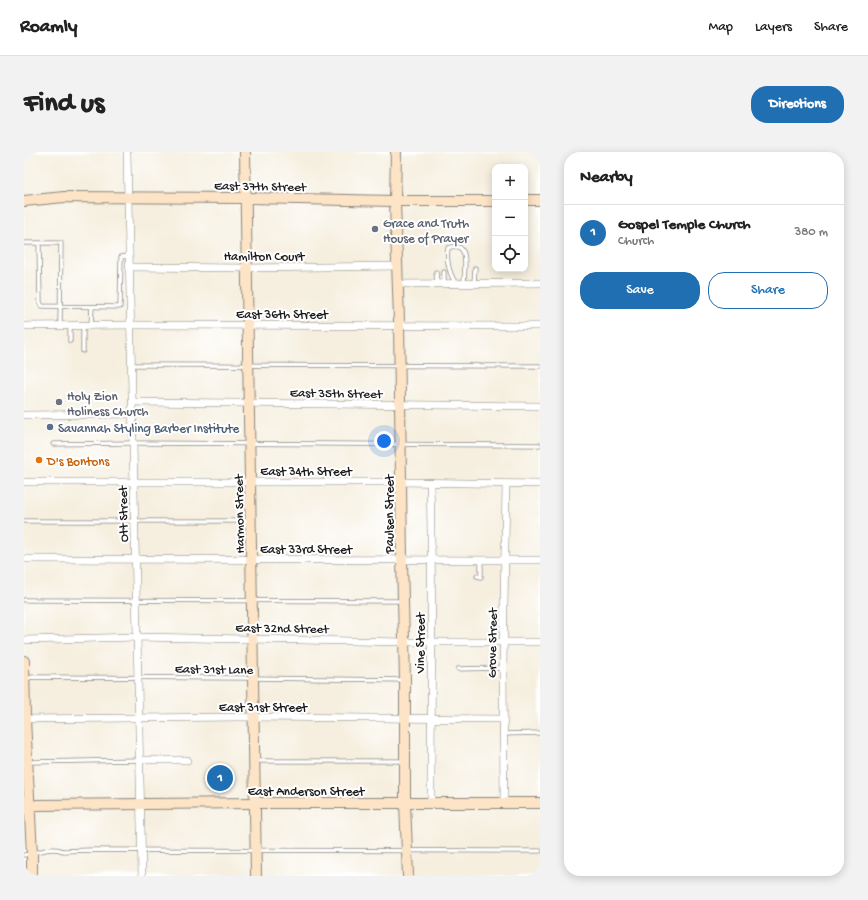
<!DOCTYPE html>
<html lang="en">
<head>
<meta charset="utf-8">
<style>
	:root { --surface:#fff; --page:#f2f2f2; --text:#222; --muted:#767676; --line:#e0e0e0; --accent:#1f6fb2 }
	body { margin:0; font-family:"Gochi Hand",sans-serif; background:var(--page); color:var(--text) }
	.controls { position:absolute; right:12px; top:12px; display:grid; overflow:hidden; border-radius:8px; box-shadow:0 2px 10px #0003 }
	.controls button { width:36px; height:36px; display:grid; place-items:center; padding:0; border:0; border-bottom:1px solid var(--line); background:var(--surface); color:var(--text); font:20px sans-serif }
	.you { position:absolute; left:360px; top:289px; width:14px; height:14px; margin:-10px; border:3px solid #fff; border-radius:50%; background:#1a73e8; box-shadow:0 0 0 6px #1a73e833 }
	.badge { display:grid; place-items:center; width:26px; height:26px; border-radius:50%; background:var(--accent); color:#fff; font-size:13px; font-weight:700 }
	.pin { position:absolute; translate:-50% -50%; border:2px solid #fff; box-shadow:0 1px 4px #0006 }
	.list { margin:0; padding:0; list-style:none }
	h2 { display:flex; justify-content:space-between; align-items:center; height:52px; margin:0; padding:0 16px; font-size:17px }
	h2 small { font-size:13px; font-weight:400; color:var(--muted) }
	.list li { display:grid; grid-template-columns:26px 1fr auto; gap:12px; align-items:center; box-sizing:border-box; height:56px; padding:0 16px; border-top:1px solid var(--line) }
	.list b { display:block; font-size:15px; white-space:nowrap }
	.list p { margin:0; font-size:13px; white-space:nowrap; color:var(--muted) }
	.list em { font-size:13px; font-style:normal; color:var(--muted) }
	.actions { display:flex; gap:8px; padding:12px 16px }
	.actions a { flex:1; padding:9px 0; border:1px solid var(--accent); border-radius:16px; text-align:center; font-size:14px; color:var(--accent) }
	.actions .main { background:var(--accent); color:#fff }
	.icon { flex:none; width:22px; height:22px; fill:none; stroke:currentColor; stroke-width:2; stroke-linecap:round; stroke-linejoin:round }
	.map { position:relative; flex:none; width:516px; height:724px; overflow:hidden; border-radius:16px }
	header { display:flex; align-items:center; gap:24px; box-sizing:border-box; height:56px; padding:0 20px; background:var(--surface); border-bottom:1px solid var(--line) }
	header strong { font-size:19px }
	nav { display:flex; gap:22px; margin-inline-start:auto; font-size:14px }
	.intro { display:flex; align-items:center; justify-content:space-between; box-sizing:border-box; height:96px; padding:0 24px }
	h1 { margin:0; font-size:28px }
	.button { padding:10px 18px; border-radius:16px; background:var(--accent); color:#fff; font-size:14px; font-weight:700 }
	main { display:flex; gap:24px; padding:0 24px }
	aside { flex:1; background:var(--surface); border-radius:16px; box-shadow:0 2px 10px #0003 }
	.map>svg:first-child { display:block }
</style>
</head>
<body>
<header>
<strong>Roamly</strong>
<nav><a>Map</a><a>Layers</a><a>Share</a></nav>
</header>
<div class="intro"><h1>Find us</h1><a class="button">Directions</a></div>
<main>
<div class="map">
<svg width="516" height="724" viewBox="0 0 516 724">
	<rect width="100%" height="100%" fill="#fff"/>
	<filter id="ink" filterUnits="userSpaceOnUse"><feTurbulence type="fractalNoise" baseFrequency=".025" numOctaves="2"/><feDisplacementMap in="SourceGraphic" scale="8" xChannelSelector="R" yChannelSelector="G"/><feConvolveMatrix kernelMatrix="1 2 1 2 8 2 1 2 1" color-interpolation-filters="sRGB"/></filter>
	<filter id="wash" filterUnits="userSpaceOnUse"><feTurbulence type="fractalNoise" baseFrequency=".012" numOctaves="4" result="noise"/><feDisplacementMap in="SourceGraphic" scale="16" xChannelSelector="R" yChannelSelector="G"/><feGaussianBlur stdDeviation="0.9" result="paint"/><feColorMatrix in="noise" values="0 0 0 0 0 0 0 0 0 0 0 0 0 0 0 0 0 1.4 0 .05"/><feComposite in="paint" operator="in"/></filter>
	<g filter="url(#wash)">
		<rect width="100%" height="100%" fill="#f6efdf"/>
	</g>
	<g filter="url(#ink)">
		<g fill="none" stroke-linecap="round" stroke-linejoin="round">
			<defs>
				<g id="lane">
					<polyline points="0,91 15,91"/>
					<polyline points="412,120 413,131"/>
					<polyline points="420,120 420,131"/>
					<path d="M431,131C430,127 428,126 427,122C424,115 423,104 424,96C447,87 440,118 440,131"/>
					<polyline points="450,131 451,116"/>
					<polyline points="36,173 37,91 15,91 16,150 18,154 96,155 97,105 105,104"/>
					<polyline points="46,173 46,189"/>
					<polyline points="59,173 59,199"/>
					<polyline points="67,173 68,155"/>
					<polyline points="108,213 516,214"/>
					<polyline points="29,292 109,291 516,293"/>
					<polyline points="0,369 226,369"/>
					<polyline points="453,424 457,425 457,408"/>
					<polyline points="0,448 379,449"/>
					<polyline points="434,517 479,516"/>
					<polyline points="1,528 8,525 223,526 380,528"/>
					<polyline points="479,582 516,581"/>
					<polyline points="231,609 381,609"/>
					<polyline points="5,610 115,608"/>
					<path d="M0,703C12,702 26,693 39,699L68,698L516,699"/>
				</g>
				<g id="street">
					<polyline points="103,0 118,724"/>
					<polyline points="106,115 223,116 374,114"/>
					<polyline points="374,132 516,131"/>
					<polyline points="0,174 107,173 516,174"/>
					<polyline points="109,250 516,254"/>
					<polyline points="0,263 108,262"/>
					<polyline points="0,330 377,330 516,332"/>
					<path d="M406,330C409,437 407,544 407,652"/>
					<polyline points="0,407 516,408"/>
					<polyline points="0,488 113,485 381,490 516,490"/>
					<polyline points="0,567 214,565 479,567"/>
					<polyline points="115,608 163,608"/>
					<polyline points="480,651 479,516 482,332"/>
				</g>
				<g id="secondary">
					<polyline points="221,0 232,724"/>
					<polyline points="372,0 371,49 375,168 378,409 381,528 381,651 384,724"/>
					<polyline points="501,48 516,48"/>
					<polyline points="0,49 40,45 222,46 371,49 471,49"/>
					<polyline points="0,509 1,567 8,702 8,724"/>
					<polyline points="0,657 13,653 231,651 516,651"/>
				</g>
			</defs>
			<!-- lane casing -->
			<use href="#lane" stroke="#89867e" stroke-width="5"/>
			<!-- street casing -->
			<use href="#street" stroke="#89867e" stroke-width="8"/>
			<!-- secondary casing -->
			<use href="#secondary" stroke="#89867e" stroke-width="12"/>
			<!-- lane -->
			<use href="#lane" stroke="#fff" stroke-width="3.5"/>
			<!-- street -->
			<use href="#street" stroke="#fff" stroke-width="7"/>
			<!-- secondary -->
			<use href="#secondary" stroke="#fee4c6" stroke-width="10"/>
		</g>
	</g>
	<!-- markers -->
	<g fill="#6b7280" stroke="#fff" stroke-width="1.5">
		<circle cx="351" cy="77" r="4"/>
		<circle cx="35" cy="250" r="4"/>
	</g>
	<circle fill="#5c6f8a" stroke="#fff" stroke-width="1.5" cx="26" cy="275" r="4"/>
	<circle fill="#e8710a" stroke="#fff" stroke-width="1.5" cx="15" cy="308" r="4"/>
	<g text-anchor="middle" stroke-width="4" stroke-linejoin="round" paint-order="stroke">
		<!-- street labels -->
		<g font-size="13" fill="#1c1c1c" stroke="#fff">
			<text transform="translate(236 33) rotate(1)" y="5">East 37th Street</text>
			<text x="240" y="108">Hamilton Court</text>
			<text x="258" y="166">East 36th Street</text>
			<text transform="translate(312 240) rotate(1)" y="5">East 35th Street</text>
			<text x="282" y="323">East 34th Street</text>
			<text transform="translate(98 362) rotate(-91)" y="5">Ott Street</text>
			<text transform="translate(214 362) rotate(-91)" y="5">Harmon Street</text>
			<text transform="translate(364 362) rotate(-90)" y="5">Paulsen Street</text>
			<text x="282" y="401">East 33rd Street</text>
			<text transform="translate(258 475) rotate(1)" y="5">East 32nd Street</text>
			<text transform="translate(395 491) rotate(-90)" y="5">Vine Street</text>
			<text transform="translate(467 491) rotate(-89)" y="5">Grove Street</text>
			<text transform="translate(190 516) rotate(1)" y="5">East 31st Lane</text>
			<text x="239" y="559">East 31st Street</text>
			<text x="282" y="643">East Anderson Street</text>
		</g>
		<!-- worship labels -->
		<g font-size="13" fill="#5b616d" stroke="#fff" text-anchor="start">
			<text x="359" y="75">Grace and Truth<tspan x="359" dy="15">House of Prayer</tspan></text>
			<text x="43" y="248">Holy Zion<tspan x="43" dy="15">Holiness Church</tspan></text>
		</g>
		<!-- service labels -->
		<g font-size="13" fill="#4e5e75" stroke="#fff" text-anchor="start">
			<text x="34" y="280">Savannah Styling Barber Institute</text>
		</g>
		<!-- food labels -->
		<g font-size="13" fill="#c56008" stroke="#fff" text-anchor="start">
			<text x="23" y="313">D's Bontons</text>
		</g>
	</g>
</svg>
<div class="controls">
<button>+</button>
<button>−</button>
<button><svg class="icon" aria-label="locate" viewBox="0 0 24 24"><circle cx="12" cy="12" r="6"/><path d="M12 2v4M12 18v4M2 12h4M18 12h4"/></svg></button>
</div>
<div class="you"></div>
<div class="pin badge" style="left:196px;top:626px">1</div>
</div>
<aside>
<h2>Nearby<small></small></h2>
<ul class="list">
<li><span class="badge">1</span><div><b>Gospel Temple Church</b><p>Church</p></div><em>380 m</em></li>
</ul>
<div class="actions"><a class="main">Save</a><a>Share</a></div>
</aside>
</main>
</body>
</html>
